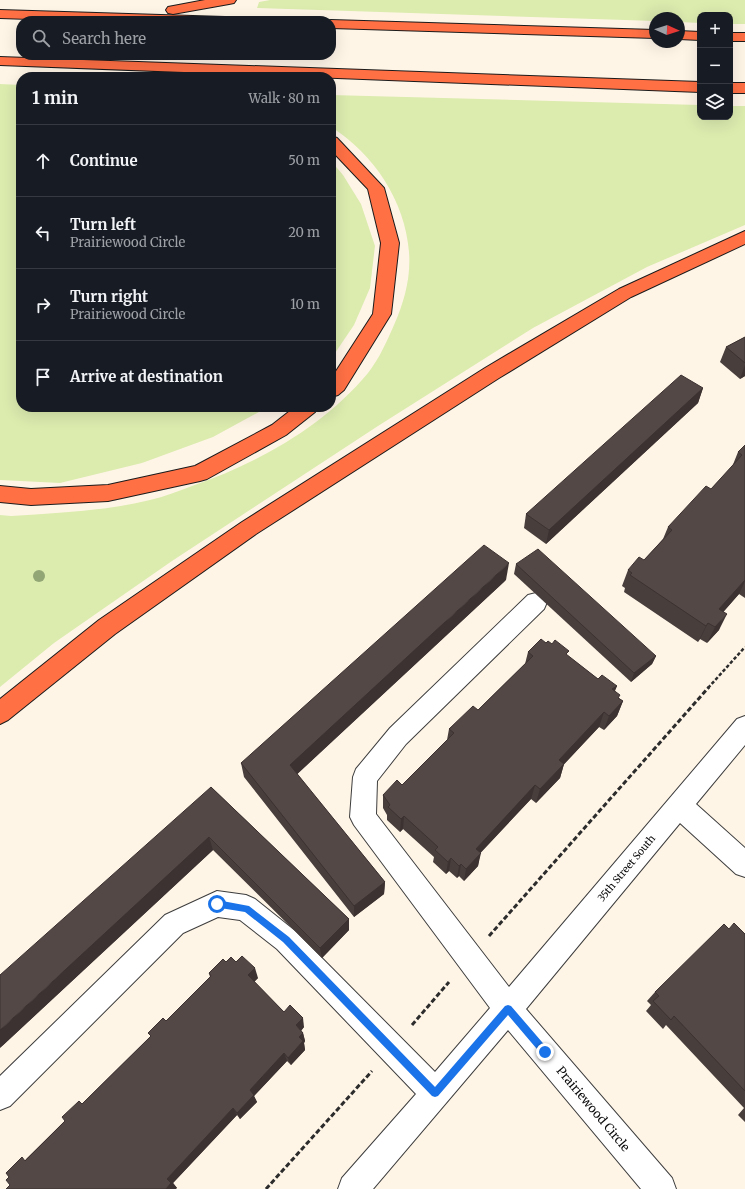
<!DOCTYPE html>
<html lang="en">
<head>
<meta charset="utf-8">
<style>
	:root { --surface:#171b24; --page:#20242c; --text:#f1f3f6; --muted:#9ea1a6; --line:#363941 }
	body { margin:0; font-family:Merriweather,serif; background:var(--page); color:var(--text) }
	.controls { position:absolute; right:12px; top:12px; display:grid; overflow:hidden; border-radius:8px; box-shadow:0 4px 16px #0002 }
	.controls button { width:36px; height:36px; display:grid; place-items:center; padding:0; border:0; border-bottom:1px solid var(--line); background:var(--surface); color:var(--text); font:20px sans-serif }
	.compass { position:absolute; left:649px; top:12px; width:36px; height:36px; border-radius:50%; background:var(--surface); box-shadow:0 4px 16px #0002; rotate:93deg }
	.stop { position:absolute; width:12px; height:12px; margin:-9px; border:3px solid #1a73e8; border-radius:50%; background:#fff }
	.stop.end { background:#1a73e8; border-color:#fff; box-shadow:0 1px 4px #0008 }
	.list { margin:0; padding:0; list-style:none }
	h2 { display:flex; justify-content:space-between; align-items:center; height:52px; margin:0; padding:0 16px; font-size:17px }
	h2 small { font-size:13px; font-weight:400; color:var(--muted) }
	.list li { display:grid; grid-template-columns:26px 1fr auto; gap:12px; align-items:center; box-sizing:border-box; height:72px; padding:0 16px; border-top:1px solid var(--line) }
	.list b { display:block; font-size:15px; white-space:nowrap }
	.list p { margin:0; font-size:13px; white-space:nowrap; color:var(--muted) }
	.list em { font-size:13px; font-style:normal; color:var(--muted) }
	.icon { flex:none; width:22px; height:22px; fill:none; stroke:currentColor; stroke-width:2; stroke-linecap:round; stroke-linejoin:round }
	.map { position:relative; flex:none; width:745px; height:1189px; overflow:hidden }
	.search { position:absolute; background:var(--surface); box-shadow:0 4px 16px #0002; left:16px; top:16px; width:320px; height:44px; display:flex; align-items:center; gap:10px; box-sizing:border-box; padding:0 14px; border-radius:16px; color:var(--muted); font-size:15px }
	.panel { position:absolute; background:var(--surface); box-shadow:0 4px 16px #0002; left:16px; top:72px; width:320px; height:340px; border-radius:16px }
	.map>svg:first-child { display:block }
</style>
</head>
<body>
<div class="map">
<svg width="745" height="1189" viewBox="0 0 745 1189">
	<rect width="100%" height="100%" fill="#fff5e7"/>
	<!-- green -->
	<g fill="#dcecaf">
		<polygon points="270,0 745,0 745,24 730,24 730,15 700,15 700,23 679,22 679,18 655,18 655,21 257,8 259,2"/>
		<polygon points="0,84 21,85 21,407 268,407 213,437 142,463 60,483 0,480"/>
		<path d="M331,95L700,105V117H730V106H745V225L647,267L533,328L378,426L172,561L54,643L0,687V515L11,516C58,513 105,511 150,500C164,497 178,491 192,486C258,463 323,427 368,373C379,359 387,341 394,325C404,302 411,278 409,252C405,201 374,154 331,127Z"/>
		<polygon points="331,161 343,175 361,204 375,246 370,288 354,325 331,359"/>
	</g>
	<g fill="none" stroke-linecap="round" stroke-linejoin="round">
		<defs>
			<polygon id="minor" points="536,593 544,595 547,602 544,609 406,744 377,781 376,814 509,987 737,719 745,716 745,745 696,804 745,848 745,877 736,874 680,823 526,1009 672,1178 676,1189 641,1189 508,1030 373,1189 338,1189 342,1178 416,1094 277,949 240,920 218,917 183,933 10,1106 0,1110 0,1076 165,915 217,891 246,895 255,899 295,931 435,1072 490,1008 354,825 350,817 353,777 356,769 390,728 528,595"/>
			<g id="highway">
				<polygon points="205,0 236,0 234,3 229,4 173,14 168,13 166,10 168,7"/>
				<polygon points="0,10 225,17 230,18 232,21 88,21 0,18"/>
				<polygon points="331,20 655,30 655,38 331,28 331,21 326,21"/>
				<polygon points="679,31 700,32 700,40 679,39"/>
				<rect x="730" y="33" width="15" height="8"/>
				<polygon points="0,57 700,82 700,92 0,65"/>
				<rect x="730" y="83" width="15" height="10"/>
				<polygon points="331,136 337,138 384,188 399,243 391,314 344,390 338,395 331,397 331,379 373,314 381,243 368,189 331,150"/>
				<polygon points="745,231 745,244 631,297 499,378 256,534 115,634 8,720 0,724 0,699 99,620 242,522 485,368 619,289"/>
				<polygon points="295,407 318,407 315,412 286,435 207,479 200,481 108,501 31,505 0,502 0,486 31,489 108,485 195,466 272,425"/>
			</g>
		</defs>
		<!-- minor casing -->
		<use href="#minor" stroke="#3d3d3d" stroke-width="2"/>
		<!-- highway casing -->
		<use href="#highway" stroke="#1b1b1b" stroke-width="2"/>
		<!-- path-far1 -->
		<polyline stroke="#2c2c2c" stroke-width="2.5" stroke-dasharray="3.5 2" stroke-linecap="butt" points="708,688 745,647"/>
		<!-- path -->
		<g stroke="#2c2c2c" stroke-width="3" stroke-dasharray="5 2.5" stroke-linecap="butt">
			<polyline points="489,936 709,687"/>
			<polyline points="412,1025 449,982"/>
			<polyline points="266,1189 372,1071"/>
		</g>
		<!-- minor -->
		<use href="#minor" fill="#fff" fill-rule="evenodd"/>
		<!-- highway -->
		<use href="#highway" fill="#ff7045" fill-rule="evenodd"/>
	</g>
	<!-- trees -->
	<circle fill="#92a675" cx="39" cy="576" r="6"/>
	<!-- wall -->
	<g fill="#483e3c">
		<polygon points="745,337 745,376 740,379 720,362 726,347"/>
		<polygon points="703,388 698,403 546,544 524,528 526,514"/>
		<polygon points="745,445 745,598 739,594 723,612 719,630 707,643 700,639 698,642 624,592 625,588 622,586 628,570 644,560 663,539 668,527 711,489 732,467 738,452"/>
		<polygon points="516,564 656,656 652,664 631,682 514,574"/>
		<polygon points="506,580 297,774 385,882 384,894 354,917 244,777 241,763"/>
		<polygon points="546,643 568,656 598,679 617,686 614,691 619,698 623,701 617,716 604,730 599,727 564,764 560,778 536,803 531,799 480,853 478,866 464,881 459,876 457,878 449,871 446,874 433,862 434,857 403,829 400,832 387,820 387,815 383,808 383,795 402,785 447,740 449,729 478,710 525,664 528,652"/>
		<polygon points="211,787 349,919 349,930 322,958 213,850 0,1048"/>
		<polygon points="729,929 745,934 745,1122 738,1115 744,1108 666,1025 663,1029 646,1011 651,1005 647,1001 655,992"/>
		<polygon points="226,962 258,978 254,982 284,1012 304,1027 301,1031 303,1033 305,1041 304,1043 305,1050 291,1065 287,1061 254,1096 257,1102 240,1119 237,1115 173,1183 177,1188 10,1185 26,1159 151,1036 148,1033 166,1021 210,977 209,973"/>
	</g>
	<!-- shaded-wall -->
	<g fill="#3b3231">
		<polygon points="745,365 745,376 740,379"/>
		<polygon points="703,388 698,403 546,544 549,530"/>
		<polygon points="509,563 506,580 292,779 290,765"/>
		<polygon points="745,580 745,581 739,594 712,625 719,609"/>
		<polygon points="727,614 719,630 707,643 715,627"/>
		<polygon points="708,623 700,639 698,642 706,626"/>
		<polygon points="656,656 652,664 631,682 634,673"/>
		<polygon points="617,686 611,701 612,689"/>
		<polygon points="623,701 617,716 604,730 609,716"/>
		<polygon points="604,712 599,727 555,774 559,760"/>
		<polygon points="564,764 560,778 536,803 540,789"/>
		<polygon points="535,785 531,799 473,861 476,849"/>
		<polygon points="404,816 403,829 400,832 401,819"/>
		<polygon points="209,837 213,850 0,1048 0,1030"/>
		<polygon points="481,853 478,866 464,881 466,869"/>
		<polygon points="451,858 449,871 446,874 448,862"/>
		<polygon points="461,864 459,876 457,878 459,866"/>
		<polygon points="385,882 384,894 354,917 354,906"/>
		<polygon points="349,919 349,930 322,958 320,948"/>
		<polygon points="255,968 258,978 251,985 248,975"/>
		<polygon points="303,1018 304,1027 298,1034 296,1025"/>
		<polygon points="303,1033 305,1041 304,1043 305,1050 291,1065 288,1058 299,1037"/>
		<polygon points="284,1053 287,1061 254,1096 257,1102 240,1119 237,1113 250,1090"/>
		<polygon points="233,1108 237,1115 173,1183 177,1188 176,1189 166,1189 167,1179"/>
	</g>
	<!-- building -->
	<g fill="#544846" stroke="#3b3231">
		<polygon points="745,337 745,363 726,347"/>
		<polygon points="681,375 703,388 549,530 526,514"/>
		<polygon points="745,445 745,580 719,609 727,614 715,627 708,623 706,626 630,575 632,573 628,570 639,557 644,560 672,530 668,527 706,486 711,489 742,455 738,452"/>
		<polygon points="484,545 509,563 290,765 385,882 354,906 241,763"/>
		<polygon points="538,549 656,656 634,673 516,564"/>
		<polygon points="541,639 546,643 548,641 552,644 555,640 569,651 566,654 598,679 602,675 617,686 612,689 620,695 618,698 623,701 609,716 604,712 559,760 564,764 540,789 535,785 476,849 481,853 466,869 461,864 459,866 451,858 448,862 435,850 438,847 404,816 401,819 388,807 390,805 383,795 397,780 402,785 454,733 449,729 473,706 478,710 533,656 528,652"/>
		<polygon points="211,787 349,919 320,948 209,837 0,1030 0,975"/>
		<polygon points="734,923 745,934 745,1091 674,1016 671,1020 653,1001 659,996 655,992 724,924 729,929"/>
		<polygon points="242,956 255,968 248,975 284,1012 290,1005 303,1018 296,1025 303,1033 299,1037 303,1041 288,1058 284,1053 250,1090 254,1095 237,1113 233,1108 167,1179 171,1183 166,1189 6,1189 10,1185 6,1180 9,1177 6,1173 22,1157 25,1161 65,1121 62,1117 79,1101 82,1104 151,1036 148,1033 163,1018 166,1021 211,976 209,973 223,959 226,962 231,957 236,962"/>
	</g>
	<!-- route -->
	<polygon fill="#1a73e8" points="217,900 249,906 289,937 435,1087 505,1006 508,1005 511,1006 548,1049 549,1052 548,1055 545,1056 542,1055 508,1015 438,1096 435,1097 432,1096 283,942 245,912 214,907 213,904"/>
	<g text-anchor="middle" stroke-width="4" stroke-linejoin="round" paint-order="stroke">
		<!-- street labels -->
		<g font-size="10" fill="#0a0a0a" stroke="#fff">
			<text transform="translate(626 868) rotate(-50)" y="4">35th Street South</text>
		</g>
		<!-- near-street labels -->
		<g font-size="12" fill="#0a0a0a" stroke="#fff">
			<text transform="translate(593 1109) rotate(50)" y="4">Prairiewood Circle</text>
		</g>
	</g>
</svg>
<div class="controls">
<button>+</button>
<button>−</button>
<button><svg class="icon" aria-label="layers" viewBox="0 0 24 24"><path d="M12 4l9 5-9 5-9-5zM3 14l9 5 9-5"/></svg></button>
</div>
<svg class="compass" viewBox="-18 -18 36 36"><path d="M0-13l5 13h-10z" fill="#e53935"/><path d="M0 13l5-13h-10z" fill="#9ea1a6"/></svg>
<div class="stop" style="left:217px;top:904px"></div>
<div class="stop end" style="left:545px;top:1052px"></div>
<div class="search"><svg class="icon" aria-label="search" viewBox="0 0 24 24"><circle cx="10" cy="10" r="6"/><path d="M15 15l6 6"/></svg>Search here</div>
<section class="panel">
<h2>1 min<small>Walk · 80 m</small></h2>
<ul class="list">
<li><svg class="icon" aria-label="ahead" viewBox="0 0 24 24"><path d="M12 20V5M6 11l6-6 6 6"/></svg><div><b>Continue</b></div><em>50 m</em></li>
<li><svg class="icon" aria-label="left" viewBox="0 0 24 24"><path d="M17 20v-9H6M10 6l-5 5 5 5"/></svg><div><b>Turn left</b><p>Prairiewood Circle</p></div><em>20 m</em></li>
<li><svg class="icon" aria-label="right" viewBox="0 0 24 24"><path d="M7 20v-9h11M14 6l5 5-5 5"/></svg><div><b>Turn right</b><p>Prairiewood Circle</p></div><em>10 m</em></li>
<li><svg class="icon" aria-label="arrive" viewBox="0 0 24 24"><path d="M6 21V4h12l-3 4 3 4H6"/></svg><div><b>Arrive at destination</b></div></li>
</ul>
</section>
</div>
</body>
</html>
